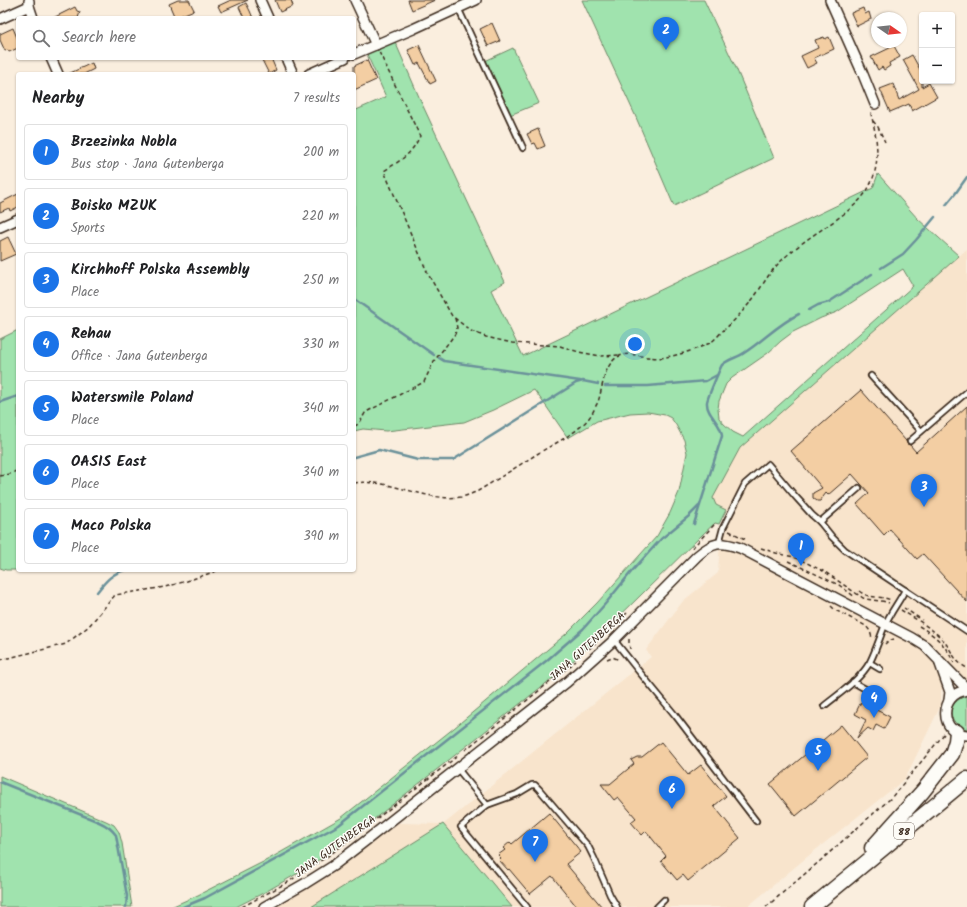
<!DOCTYPE html>
<html lang="en">
<head>
<meta charset="utf-8">
<style>
	:root { --surface:#fff; --page:#f6f6f6; --text:#202124; --muted:#757577; --line:#e0e0e0; --accent:#1a73e8 }
	body { margin:0; font-family:Kalam,sans-serif; background:var(--page); color:var(--text) }
	.controls { position:absolute; right:12px; top:12px; display:grid; overflow:hidden; border-radius:4px; box-shadow:0 1px 3px #0004 }
	.controls button { width:36px; height:36px; display:grid; place-items:center; padding:0; border:0; border-bottom:1px solid var(--line); background:var(--surface); color:var(--text); font:20px sans-serif }
	.compass { position:absolute; left:871px; top:12px; width:36px; height:36px; border-radius:50%; background:var(--surface); box-shadow:0 1px 3px #0004; rotate:104deg }
	.you { position:absolute; left:635px; top:344px; width:14px; height:14px; margin:-10px; border:3px solid #fff; border-radius:50%; background:#1a73e8; box-shadow:0 0 0 6px #1a73e833 }
	.badge { display:grid; place-items:center; width:26px; height:26px; border-radius:50%; background:var(--accent); color:#fff; font-size:13px; font-weight:700 }
	.pin { position:absolute; translate:-50% -33px; filter:drop-shadow(0 1px 2px #0008) }
	.pin::after { content:''; position:absolute; top:21px; width:14px; height:12px; background:inherit; clip-path:polygon(0 0,100% 0,50% 100%) }
	.list { margin:0; padding:0; list-style:none }
	h2 { display:flex; justify-content:space-between; align-items:center; height:52px; margin:0; padding:0 16px; font-size:17px }
	h2 small { font-size:13px; font-weight:400; color:var(--muted) }
	.list li { display:grid; grid-template-columns:26px 1fr auto; gap:12px; align-items:center; box-sizing:border-box; height:56px; margin:0 8px 8px; padding:0 8px; border:1px solid var(--line); border-radius:4px }
	.list b { display:block; font-size:15px; white-space:nowrap }
	.list p { margin:0; font-size:13px; white-space:nowrap; color:var(--muted) }
	.list em { font-size:13px; font-style:normal; color:var(--muted) }
	.icon { flex:none; width:22px; height:22px; fill:none; stroke:currentColor; stroke-width:2; stroke-linecap:round; stroke-linejoin:round }
	.map { position:relative; flex:none; width:967px; height:907px; overflow:hidden }
	.search { position:absolute; background:var(--surface); box-shadow:0 1px 3px #0004; left:16px; top:16px; width:340px; height:44px; display:flex; align-items:center; gap:10px; box-sizing:border-box; padding:0 14px; border-radius:4px; color:var(--muted); font-size:15px }
	.panel { position:absolute; background:var(--surface); box-shadow:0 1px 3px #0004; left:16px; top:72px; width:340px; height:500px; border-radius:4px }
	.map>svg:first-child { display:block }
</style>
</head>
<body>
<div class="map">
<svg width="967" height="907" viewBox="0 0 967 907">
	<rect width="100%" height="100%" fill="#faeede"/>
	<filter id="ink" filterUnits="userSpaceOnUse"><feTurbulence type="fractalNoise" baseFrequency=".025" numOctaves="2"/><feDisplacementMap in="SourceGraphic" scale="8" xChannelSelector="R" yChannelSelector="G"/><feConvolveMatrix kernelMatrix="1 2 1 2 8 2 1 2 1" color-interpolation-filters="sRGB"/></filter>
	<g filter="url(#ink)">
		<!-- built -->
		<polygon fill="#f8e4cc" points="967,249 967,681 941,690 941,705 905,779 813,852 747,907 276,907 334,872 398,823 444,824 651,657 646,650 683,601 718,573 720,541 726,510 716,505 713,498 740,448"/>
		<!-- green -->
		<g fill="#a0e3ae" stroke="#6e8666" fill-rule="evenodd">
			<polygon points="582,0 704,0 736,68 774,158 674,206 635,115"/>
			<path d="M393,37L423,106L505,282L491,290L523,356L873,188L878,174L918,219L959,256L740,448L713,498L716,505L726,510L719,524L715,523L702,535L583,652L559,673L359,831L328,854L300,872L267,891L236,907H171L198,895L269,859L341,818L454,728L566,634L597,603L657,536L670,513L679,492L687,453L684,440L676,425L671,418L665,415L648,412L630,413L597,421L568,438L546,406L534,390L493,410L464,422L386,431L363,429L354,431V111L386,97L365,50ZM903,269L913,286L743,437L733,432L724,424L719,418L718,409L719,401L726,384L732,378L768,353L781,341L793,332L821,318L837,312Z"/>
			<polygon points="513,48 539,103 510,115 485,61"/>
			<polygon points="18,330 18,570 6,570 0,568 0,339"/>
			<path d="M967,696V729C946,724 946,701 967,696Z"/>
			<polygon points="0,776 106,821 114,825 119,832 122,843 132,907 0,907"/>
			<polygon points="443,824 512,907 311,907"/>
		</g>
		<g fill="none" stroke-linecap="round" stroke-linejoin="round">
			<!-- stream -->
			<g stroke="#6b919a" stroke-width="2.5">
				<polyline points="946,205 955,194 967,177"/>
				<polyline points="881,268 903,254 916,240 935,217"/>
				<polyline points="354,299 434,355"/>
				<polyline points="809,310 818,305 829,302 872,274"/>
				<polyline points="439,358 444,361 580,381"/>
				<polyline points="605,386 648,386 706,381 717,375"/>
				<polyline points="0,402 18,396"/>
				<polyline points="354,457 379,450 418,460 453,460 576,383 583,381 598,384"/>
				<path d="M694,524L722,436C722,423 706,415 707,402C707,399 720,368 722,365C728,359 737,358 744,353C763,341 778,324 799,314"/>
				<path d="M97,592C105,582 112,573 125,570"/>
				<path d="M0,782L99,822C106,825 111,828 116,835L127,896L126,907"/>
				<polyline points="183,907 205,898 339,825 431,752 546,661 583,629 606,603 632,571 661,539 689,516 699,506"/>
			</g>
		</g>
		<!-- building -->
		<g fill="#f3cea3" stroke="#3b2a1e">
			<polygon points="178,0 189,0 194,10 175,18 169,4"/>
			<polygon points="231,0 248,0 221,12 218,6"/>
			<polygon points="275,0 291,0 293,6 280,12"/>
			<polygon points="408,0 435,0 412,10"/>
			<polygon points="246,3 250,11 253,18 244,18 239,7"/>
			<polygon points="75,7 77,11 80,12 78,18 53,18"/>
			<polygon points="863,8 865,14 869,12 871,19 857,26 851,13"/>
			<polygon points="492,23 500,41 488,46 480,29"/>
			<polygon points="13,28 18,40 18,48 9,52 8,50 5,51 0,40 0,34"/>
			<polygon points="824,37 825,39 829,37 834,49 814,58 817,63 807,68 801,56 818,48 815,40"/>
			<polygon points="419,45 436,81 430,84 419,63 415,65 408,50"/>
			<polygon points="894,46 900,57 889,63 890,66 884,70 882,67 878,70 871,57"/>
			<polygon points="912,55 922,73 922,87 929,83 937,97 912,111 909,104 890,112 880,89 893,84 899,100 919,89 903,60"/>
			<polygon points="261,58 271,58 276,70 269,74"/>
			<polygon points="367,60 376,80 354,90 354,66"/>
			<polygon points="92,63 94,69 84,74 68,74"/>
			<polygon points="538,129 545,146 538,149 535,143 532,144 527,134"/>
			<polygon points="18,194 18,207 10,211 9,208 0,212 0,203"/>
			<polygon points="8,237 16,254 0,261 0,241"/>
			<polygon points="861,390 906,441 907,444 910,445 916,452 967,406 967,602 923,554 917,559 890,529 884,535 857,504 869,493 852,474 828,495 826,493 820,501 817,501 813,498 813,493 822,488 791,451"/>
			<polygon points="861,702 890,717 884,729 876,725 873,731 868,728 857,738 866,720 855,714"/>
			<polygon points="841,725 867,757 796,816 770,784"/>
			<polygon points="661,742 688,775 701,765 726,796 714,806 740,838 688,881 683,875 677,880 661,861 666,856 646,831 642,835 631,822 636,818 618,797 614,800 601,784 610,784 634,764 631,760 637,757 642,757"/>
			<polygon points="549,813 581,852 566,864 602,907 577,907 552,876 530,894 509,869 508,870 499,860 501,858 498,855 505,850 503,848 510,842 512,844"/>
		</g>
		<g fill="none" stroke-linecap="round" stroke-linejoin="round">
			<defs>
				<g id="lane">
					<polyline points="458,8 523,148"/>
					<polyline points="871,376 921,431"/>
					<polyline points="910,441 967,392"/>
					<polyline points="820,522 859,488"/>
					<polyline points="719,543 723,528 745,484 768,464 795,496 812,515 820,522 832,537 845,550 905,590 967,631"/>
					<polyline points="614,640 637,669 675,715 756,821"/>
					<polyline points="870,663 880,669"/>
					<polyline points="853,682 869,691"/>
					<path d="M824,706C840,693 860,680 870,662C876,650 880,637 885,625C890,613 899,602 905,590"/>
					<polyline points="457,768 487,805 461,827 527,907"/>
					<polyline points="487,805 517,794 532,785 535,785 539,789 581,838 588,846 594,858 610,895 617,907"/>
					<polyline points="657,907 664,900"/>
				</g>
				<g id="street">
					<polyline points="260,0 268,18"/>
					<polyline points="355,0 376,45"/>
					<polyline points="830,0 862,72 875,104"/>
					<polyline points="29,1 29,6 33,18"/>
					<polyline points="0,19 29,6"/>
					<polyline points="354,54 413,29 476,0"/>
					<polyline points="51,58 58,74"/>
					<polyline points="286,58 293,74"/>
					<polyline points="309,74 345,58"/>
					<polyline points="0,227 18,219"/>
					<polyline points="940,664 950,692 949,700"/>
					<path d="M967,690C938,694 939,734 967,735"/>
					<path d="M264,907L306,883L333,866L368,839L567,682L614,640L697,556C713,542 720,541 740,548L912,638L925,646L964,686L967,688"/>
				</g>
				<g id="primary">
					<polyline points="872,848 923,791 952,754 956,741 957,732"/>
					<polyline points="812,907 967,779"/>
				</g>
			</defs>
			<!-- lane casing -->
			<use href="#lane" stroke="#3b2a1e" stroke-width="8"/>
			<!-- street casing -->
			<use href="#street" stroke="#3b2a1e" stroke-width="12"/>
			<!-- primary casing -->
			<use href="#primary" stroke="#3b2a1e" stroke-width="17"/>
			<!-- path -->
			<g stroke="#3b2a1e" stroke-width="1.5" stroke-dasharray="4 3" stroke-linecap="butt">
				<path d="M379,52L420,136C411,155 401,160 384,171L428,274L452,316L471,331L486,337L512,343L560,346L579,352L601,356L621,355"/>
				<polyline points="873,121 878,127 885,142"/>
				<path d="M354,426C361,424 360,421 364,415C365,413 366,412 368,411L424,382L434,361L449,342L455,334L457,328L455,318"/>
				<polyline points="0,476 10,474 18,470"/>
				<path d="M354,483C390,478 424,502 461,497C467,496 473,493 478,491C498,479 518,466 537,454C555,443 576,434 589,418C593,413 595,407 598,402C603,387 603,368 616,358C626,351 637,356 648,357C654,358 661,358 666,357C681,355 696,349 710,343C715,340 720,333 725,329C735,320 744,310 752,300C762,287 769,272 781,261C792,250 810,237 824,228C841,216 861,204 870,185C881,163 877,137 871,114L872,112"/>
				<polyline points="729,531 745,539"/>
				<polyline points="692,548 714,525 716,525"/>
				<path d="M761,548L776,553L794,557L807,563L825,572L863,598C872,601 881,600 889,603"/>
				<polyline points="788,561 839,585 855,597"/>
				<path d="M859,591C871,600 879,595 891,600"/>
				<polyline points="831,606 835,610 866,626 870,631 872,638"/>
				<polyline points="904,608 922,620"/>
				<path d="M901,610C915,619 931,627 943,640C952,650 954,662 967,668"/>
				<path d="M919,626C937,637 945,644 954,663"/>
				<polyline points="629,639 629,643 630,649"/>
				<polyline points="885,644 888,641 894,639"/>
				<polyline points="589,649 627,613"/>
				<polyline points="607,659 612,657 620,660"/>
				<polyline points="0,660 66,644 89,626 115,595 165,587 187,581 219,570"/>
				<polyline points="465,750 576,661"/>
				<polyline points="242,907 288,882 331,854 459,755"/>
				<polyline points="766,907 820,861 891,798 912,773 944,734"/>
			</g>
			<!-- lane -->
			<use href="#lane" stroke="#fdfcf7" stroke-width="4.5"/>
			<!-- street -->
			<use href="#street" stroke="#fdfcf7" stroke-width="9"/>
			<!-- primary -->
			<use href="#primary" stroke="#fdfcf7" stroke-width="14"/>
		</g>
	</g>
	<g text-anchor="middle" stroke-width="3" stroke-linejoin="round" paint-order="stroke">
		<!-- shield labels -->
		<rect fill="#fdfcf7" stroke="#75695f" stroke-width="1" x="894" y="823" width="20" height="16" rx="3"/>
		<g font-size="10" font-weight="bold" fill="#3b2a1e">
			<text x="904" y="835">88</text>
		</g>
		<!-- street labels -->
		<g font-size="11" fill="#3b2a1e" stroke="#fdfcf7">
			<text transform="translate(587 646) rotate(-42)" y="4">JANA GUTENBERGA</text>
			<text transform="translate(335 846) rotate(-36)" y="4">JANA GUTENBERGA</text>
		</g>
	</g>
</svg>
<div class="controls">
<button>+</button>
<button>−</button>
</div>
<svg class="compass" viewBox="-18 -18 36 36"><path d="M0-13l5 13h-10z" fill="#e53935"/><path d="M0 13l5-13h-10z" fill="#757577"/></svg>
<div class="you"></div>
<div class="pin badge" style="left:801px;top:566px">1</div>
<div class="pin badge" style="left:666px;top:50px">2</div>
<div class="pin badge" style="left:924px;top:507px">3</div>
<div class="pin badge" style="left:874px;top:718px">4</div>
<div class="pin badge" style="left:818px;top:771px">5</div>
<div class="pin badge" style="left:672px;top:809px">6</div>
<div class="pin badge" style="left:535px;top:862px">7</div>
<div class="search"><svg class="icon" aria-label="search" viewBox="0 0 24 24"><circle cx="10" cy="10" r="6"/><path d="M15 15l6 6"/></svg>Search here</div>
<section class="panel">
<h2>Nearby<small>7 results</small></h2>
<ul class="list">
<li><span class="badge">1</span><div><b>Brzezinka Nobla</b><p>Bus stop · Jana Gutenberga</p></div><em>200 m</em></li>
<li><span class="badge">2</span><div><b>Boisko MZUK</b><p>Sports</p></div><em>220 m</em></li>
<li><span class="badge">3</span><div><b>Kirchhoff Polska Assembly</b><p>Place</p></div><em>250 m</em></li>
<li><span class="badge">4</span><div><b>Rehau</b><p>Office · Jana Gutenberga</p></div><em>330 m</em></li>
<li><span class="badge">5</span><div><b>Watersmile Poland</b><p>Place</p></div><em>340 m</em></li>
<li><span class="badge">6</span><div><b>OASIS East</b><p>Place</p></div><em>340 m</em></li>
<li><span class="badge">7</span><div><b>Maco Polska</b><p>Place</p></div><em>390 m</em></li>
</ul>
</section>
</div>
</body>
</html>
